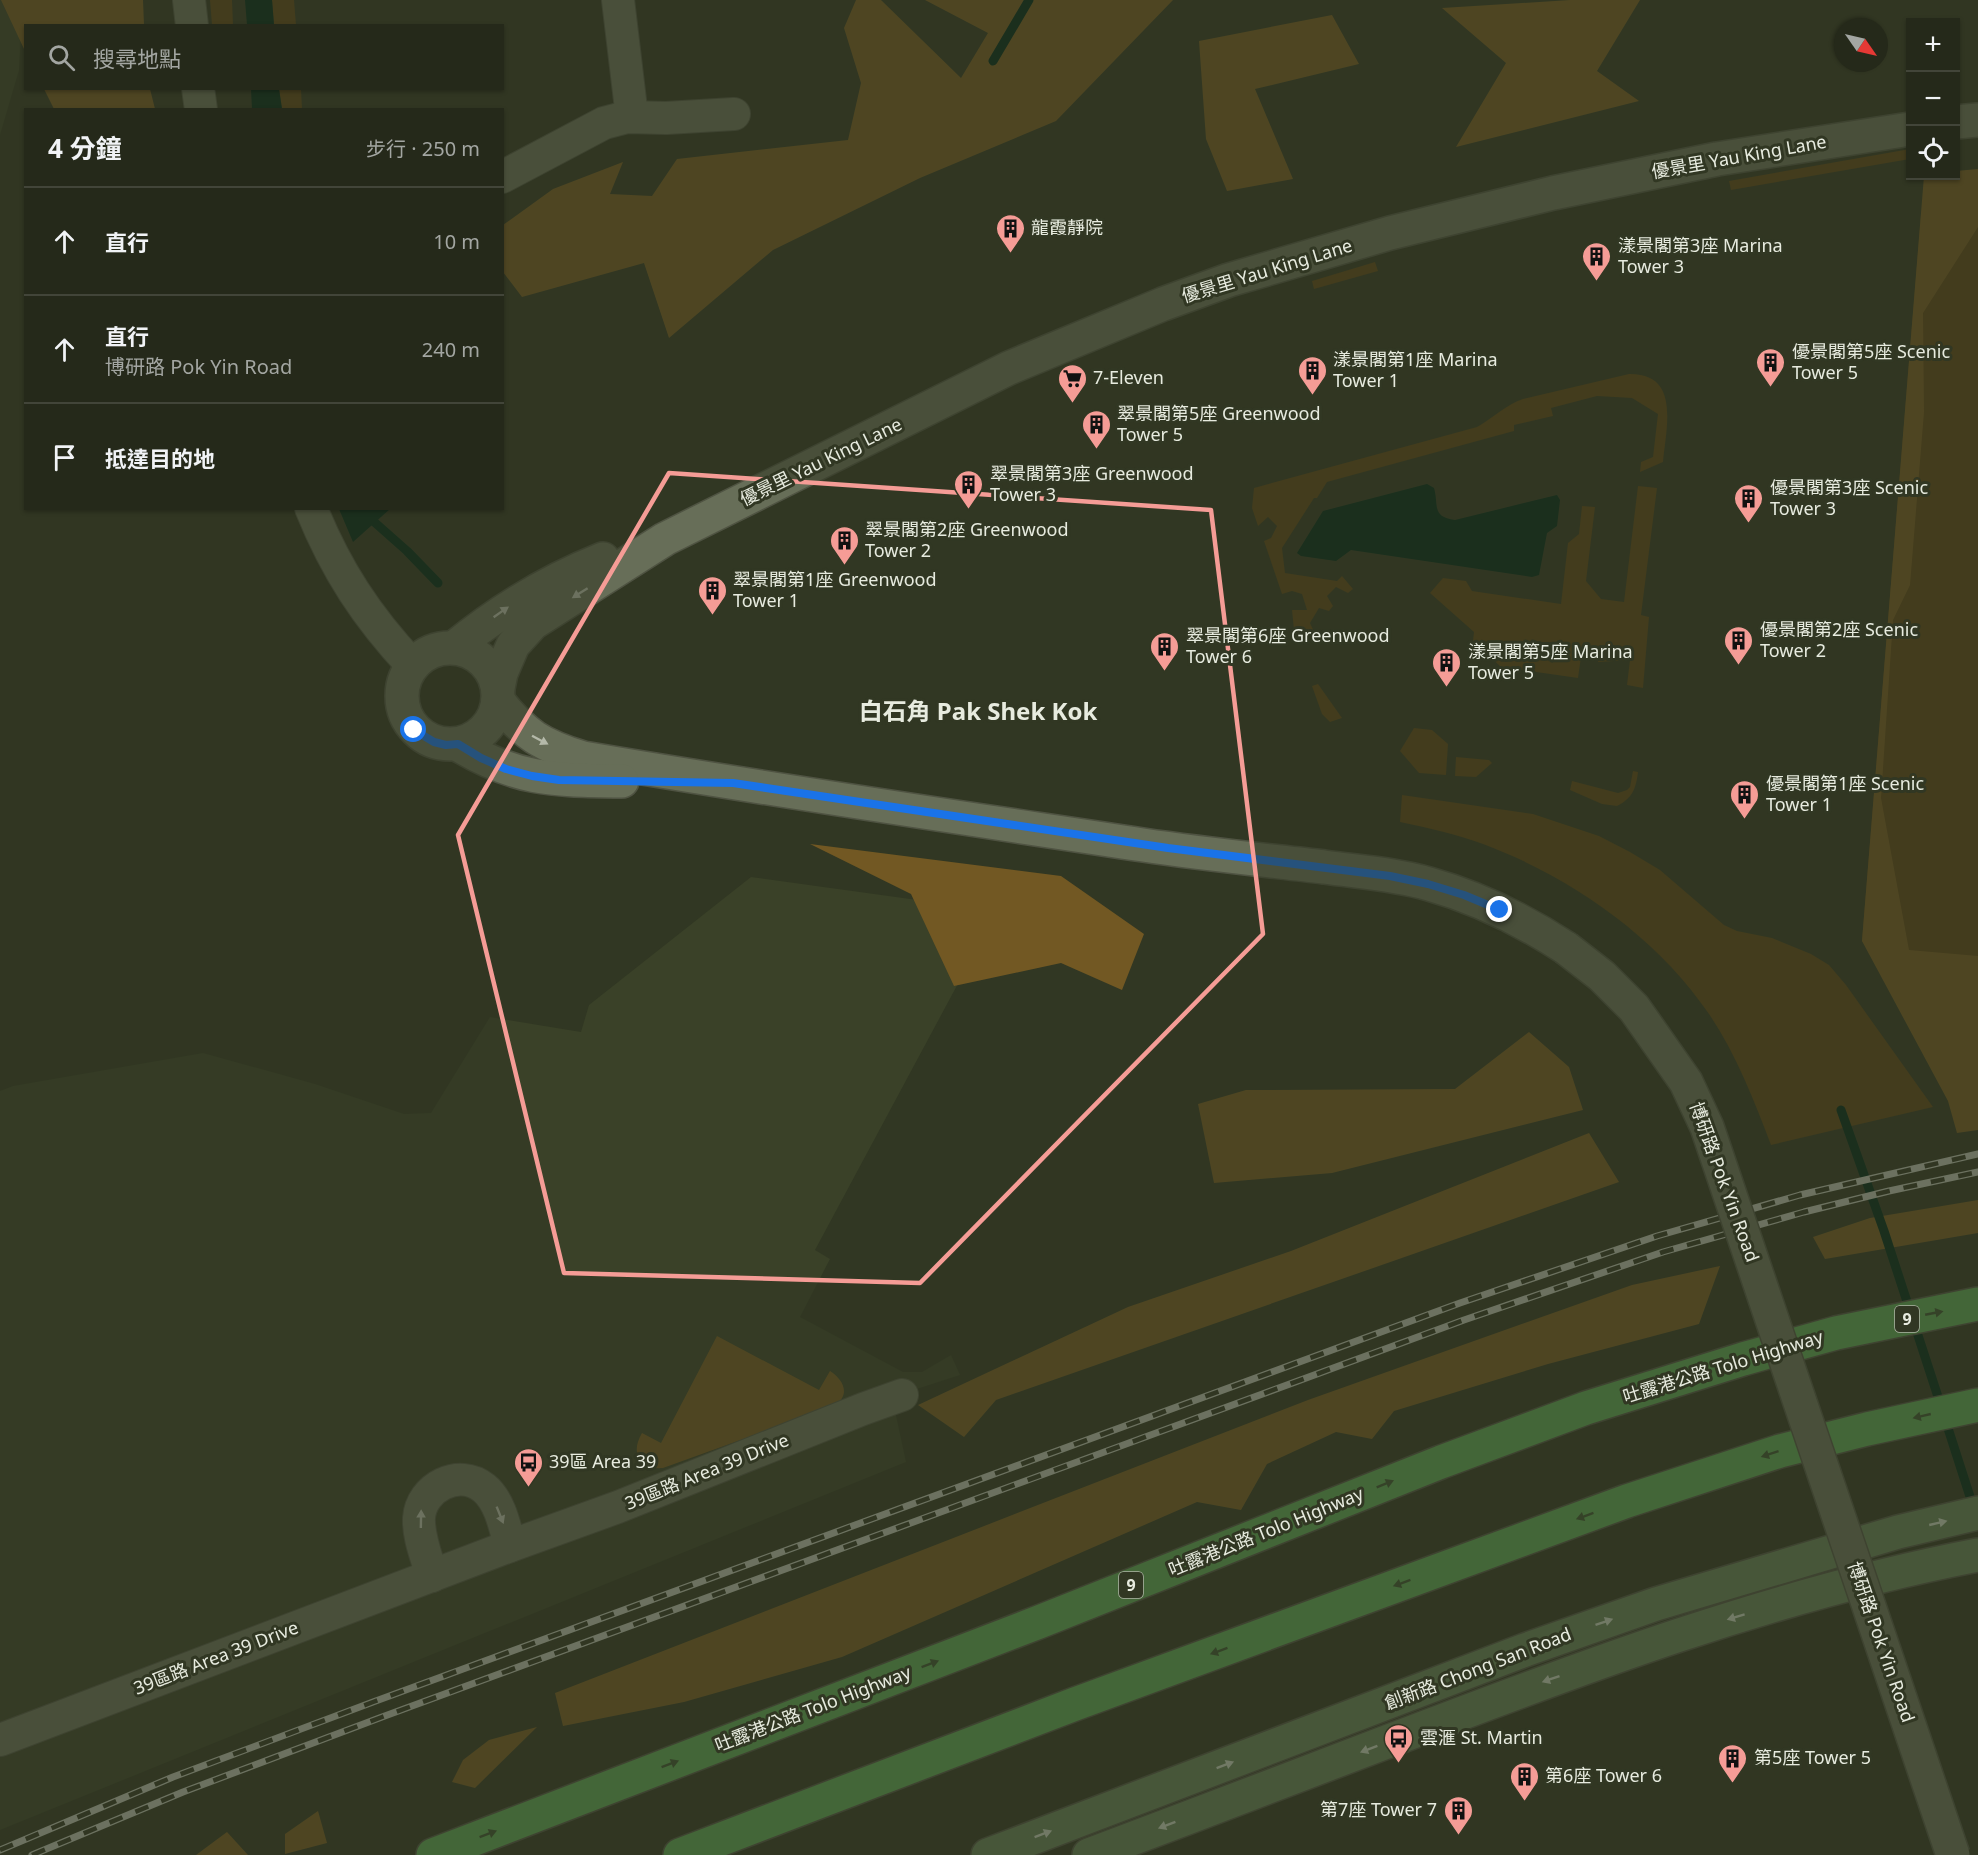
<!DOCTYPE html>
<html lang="zh-TW">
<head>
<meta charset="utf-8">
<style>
	:root { --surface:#25291a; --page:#313527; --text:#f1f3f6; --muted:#a3a6a2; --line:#424539 }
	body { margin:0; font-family:"Noto Sans","Noto Sans TC",sans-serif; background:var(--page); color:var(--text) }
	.controls { position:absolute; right:18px; top:18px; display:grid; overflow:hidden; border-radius:0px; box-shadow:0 2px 4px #0004 }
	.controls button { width:54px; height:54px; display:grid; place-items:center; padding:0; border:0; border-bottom:2px solid var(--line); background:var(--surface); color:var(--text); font:30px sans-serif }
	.compass { position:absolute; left:1834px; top:18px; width:54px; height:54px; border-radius:50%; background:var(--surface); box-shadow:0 2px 4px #0004; rotate:124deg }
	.stop { position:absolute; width:18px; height:18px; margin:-14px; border:4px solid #1a73e8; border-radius:50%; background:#fff }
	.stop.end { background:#1a73e8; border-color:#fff; box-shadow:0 2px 6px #0008 }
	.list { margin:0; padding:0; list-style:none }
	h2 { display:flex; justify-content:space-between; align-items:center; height:78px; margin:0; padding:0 24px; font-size:26px }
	h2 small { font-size:20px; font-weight:400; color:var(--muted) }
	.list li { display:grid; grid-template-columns:39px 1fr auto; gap:18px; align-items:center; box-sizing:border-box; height:108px; padding:0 24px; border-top:2px solid var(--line) }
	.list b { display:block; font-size:22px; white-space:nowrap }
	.list p { margin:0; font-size:20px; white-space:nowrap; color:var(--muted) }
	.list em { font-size:20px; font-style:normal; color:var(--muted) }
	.icon { flex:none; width:33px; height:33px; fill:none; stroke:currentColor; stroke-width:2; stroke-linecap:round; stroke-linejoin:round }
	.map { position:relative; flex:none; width:1978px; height:1855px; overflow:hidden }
	.search { position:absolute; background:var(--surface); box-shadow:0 2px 4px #0004; left:24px; top:24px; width:480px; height:66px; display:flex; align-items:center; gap:15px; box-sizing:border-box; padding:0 21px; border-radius:0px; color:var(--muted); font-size:22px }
	.panel { position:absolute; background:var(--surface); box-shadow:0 2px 4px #0004; left:24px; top:108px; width:480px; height:402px; border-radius:0px }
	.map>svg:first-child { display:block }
</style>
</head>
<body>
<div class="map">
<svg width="1978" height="1855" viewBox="0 0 1978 1855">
	<rect width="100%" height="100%" fill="#313723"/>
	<!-- built -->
	<g fill="#3a4128">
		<polygon points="0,0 23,0 19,70 0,135"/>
		<polygon points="751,877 997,911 815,1250 830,1259 800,1317 903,1372 922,1372 951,1355 960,1375 892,1397 906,1462 0,1830 0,1091 13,1086 203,1053 315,1084 404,1114 431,1113 490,1017 581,1032 589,1005"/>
	</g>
	<!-- green -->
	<g fill="#594317">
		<polygon points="210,0 232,0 233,25 212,25"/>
		<polygon points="272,0 294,0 296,25 274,25"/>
		<polygon points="279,89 301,89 302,109 282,109"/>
		<polygon points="1910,149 1910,159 1731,190 1729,181"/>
		<polygon points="1978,185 1978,1096 1862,941 1921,215"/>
		<polygon points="1375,262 1378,271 1314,289 1312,281"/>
		<path d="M1629,374C1681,373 1666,428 1663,462L1640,472L1641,462L1653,457L1658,414L1632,398L1597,396L1551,408L1553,416L1514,425V431L1327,482L1317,498H1314L1282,548L1285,573L1337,581L1342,576L1353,589L1348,593L1336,587L1327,596L1333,606L1329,611L1319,608L1310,623L1315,634L1306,640L1294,630L1292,610H1307L1302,594L1292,591L1282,594L1264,541L1271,538L1277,526L1268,517L1258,526L1252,508L1254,488L1477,427C1493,418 1507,404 1523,399Z"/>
		<polygon points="1638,486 1657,488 1641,615 1649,617 1643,688 1627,685 1630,660 1598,662 1599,656 1581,657 1578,678 1501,667 1473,641 1474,632 1430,593 1443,578 1466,581 1472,591 1561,604 1568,543 1579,534 1582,506 1595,507 1586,581 1601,599 1624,602"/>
		<polygon points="1318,684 1342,718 1330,722 1322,714 1312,686"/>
		<polygon points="1414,728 1432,730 1448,744 1446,775 1419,773 1400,751"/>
		<polygon points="1456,757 1489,760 1492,763 1476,777 1455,776"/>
		<path d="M1633,771L1638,772C1636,788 1633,798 1617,806L1602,804L1570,790L1572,781L1618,793L1627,790L1630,787Z"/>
		<path d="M1402,795L1533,814L1599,836L1630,852L1660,870L1724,925L1737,931L1772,938L1811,954L1829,965L1846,985L1933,1107L1771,1145C1754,1100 1736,1054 1709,1014C1656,936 1571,877 1483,844C1456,834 1428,828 1400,822Z"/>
	</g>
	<!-- forest -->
	<g fill="#725823">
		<polygon points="1,0 143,0 144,25 26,26 25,51"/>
		<polygon points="856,0 881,0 961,78 988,33 925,0 1173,0 1056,121 920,178 773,250 669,338 644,263 522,297 503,272 503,225 553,189 623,162 610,194 652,196 677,159 848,140 861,83 844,28"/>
		<polygon points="1570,0 1640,0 1597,71 1639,101 1456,147 1506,63 1442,8"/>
		<polygon points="1332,15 1359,64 1255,89 1293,179 1227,191 1206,139 1199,41"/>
		<polygon points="44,89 150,89 155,109 54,109"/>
		<polygon points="1978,169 1978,227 1923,313 1924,412 1910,585 1893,620 1881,798 1909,950 1978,956 1978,1130 1957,1133 1948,1101 1862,941 1924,176 1956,176 1956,171"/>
		<polygon points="810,844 1061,876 1144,934 1122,990 1061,963 954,986 911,894"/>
		<polygon points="1529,1032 1569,1067 1583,1110 1332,1173 1214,1183 1198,1104 1246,1090 1455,1089"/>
		<polygon points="1589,1133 1619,1182 996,1400 964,1437 918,1405 1128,1307 1291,1251"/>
		<polygon points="1978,1200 1978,1233 1825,1259 1813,1237 1870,1218"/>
		<polygon points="1720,1266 1699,1324 1548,1364 1394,1411 1372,1439 1336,1432 1267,1464 1241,1510 1197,1502 842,1657 684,1702 563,1726 555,1693 1308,1400 1632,1285"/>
		<path d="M717,1336L819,1390L830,1371C844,1380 851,1395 834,1406L663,1468C639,1470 630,1453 642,1433L661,1443Z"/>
		<polygon points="537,1727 475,1788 452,1782 463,1760 489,1740"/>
		<polygon points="318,1811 327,1843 285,1854 285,1834"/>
		<polygon points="227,1832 248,1855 196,1855"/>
	</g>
	<!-- water -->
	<g fill="#012718">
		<polygon points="245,0 272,0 274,25 247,25"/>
		<polygon points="251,89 279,89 282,109 252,109"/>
		<path d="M1427,484L1434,488C1439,505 1431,517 1455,520L1557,495L1560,500L1557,526L1547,533L1539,575L1532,577L1351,550L1336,561L1301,556L1297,553L1323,511Z"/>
		<polygon points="339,509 390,509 353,542"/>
	</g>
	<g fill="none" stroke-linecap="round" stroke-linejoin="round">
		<!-- stream -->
		<g stroke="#012718" stroke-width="9">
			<polyline points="993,61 1029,0"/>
			<polyline points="367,508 372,520 407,551 438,583"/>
			<polyline points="1841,1110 1884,1231 1941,1406"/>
			<polyline points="1945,1419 1974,1509"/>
		</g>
		<defs>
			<g id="minor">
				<polyline points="189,0 192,26"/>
				<polyline points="618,0 632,117"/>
				<polyline points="198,88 201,110"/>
				<polyline points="502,177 604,123 627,117 666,118 734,114"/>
				<path d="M311,508C336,570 367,617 412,665"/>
				<path d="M432,1576C427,1558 418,1537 419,1518C421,1487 459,1468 484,1488C500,1501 505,1527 510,1546"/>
				<polyline points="0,1740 510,1546 618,1507 863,1409 902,1395"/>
			</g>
			<g id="tertiary">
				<polyline points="1956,122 1978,120"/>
				<path d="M455,647C500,610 548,581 603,559"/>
				<circle cx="450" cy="696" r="48"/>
				<polyline points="498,688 501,673 513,645 533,623 665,539 1009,368 1163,304 1229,280 1390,233 1553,193 1717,159 1910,129"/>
				<path d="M498,701C525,735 541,745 583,758C770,790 957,817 1143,845C1204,854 1264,860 1324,867C1359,872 1395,874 1429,884C1479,898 1523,920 1566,948"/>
				<path d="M457,744C518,781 554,780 622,781"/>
			</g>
			<g id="secondary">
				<polyline points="988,1855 1525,1650 1656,1604 1898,1532 1978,1513"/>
				<path d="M1089,1855C1189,1817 1289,1780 1389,1741C1582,1667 1775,1594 1978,1555"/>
			</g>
			<g id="motorway">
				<polyline points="433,1855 1039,1622 1441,1462 1586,1408 1743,1359 1836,1333 1978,1304"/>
				<polyline points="680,1855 1075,1704 1627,1501 1780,1451 1867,1429 1978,1405"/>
			</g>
		</defs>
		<!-- minor casing -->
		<use href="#minor" stroke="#4f5342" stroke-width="34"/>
		<!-- tertiary casing -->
		<use href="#tertiary" stroke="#4f5342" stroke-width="36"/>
		<!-- secondary casing -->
		<use href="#secondary" stroke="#4f5342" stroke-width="36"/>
		<!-- motorway casing -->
		<use href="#motorway" stroke="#4f5342" stroke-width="36"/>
		<!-- minor -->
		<use href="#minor" stroke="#676e58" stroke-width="32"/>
		<!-- tertiary -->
		<use href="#tertiary" stroke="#676e58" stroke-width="33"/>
		<!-- secondary -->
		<use href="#secondary" stroke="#637d56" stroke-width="33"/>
		<!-- motorway -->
		<use href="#motorway" stroke="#59a052" stroke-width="33"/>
		<defs>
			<g id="rail">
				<polyline points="0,1850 173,1777 373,1702 1460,1303 1657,1236 1800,1195 1978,1154"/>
				<polyline points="32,1855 183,1792 382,1717 1464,1320 1663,1252 1804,1212 1889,1191 1978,1172"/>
			</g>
		</defs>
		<!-- rail casing -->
		<use href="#rail" stroke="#b4b9aa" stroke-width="7"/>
		<!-- rail -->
		<use href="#rail" stroke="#313723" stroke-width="4.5" stroke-dasharray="14" stroke-linecap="butt"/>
		<defs>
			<polyline id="tertiary-bridge" points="1566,948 1602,976 1634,1008 1686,1082 1707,1127 1953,1855"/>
		</defs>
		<!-- tertiary-bridge casing -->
		<use href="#tertiary-bridge" stroke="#4f5342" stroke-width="36" stroke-linecap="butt"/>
		<!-- tertiary-bridge -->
		<use href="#tertiary-bridge" stroke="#676e58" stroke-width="33"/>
	</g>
	<!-- one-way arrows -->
	<defs><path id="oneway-solid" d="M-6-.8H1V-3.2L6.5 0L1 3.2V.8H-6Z" transform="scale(1.5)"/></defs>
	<g fill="#b4b9a9">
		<use href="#oneway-solid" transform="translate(580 593) rotate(148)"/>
		<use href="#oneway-solid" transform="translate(501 612) rotate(-35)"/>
		<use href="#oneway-solid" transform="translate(540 740) rotate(28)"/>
		<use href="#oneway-solid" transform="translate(500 1515) rotate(68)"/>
		<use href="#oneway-solid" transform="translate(421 1519) rotate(-89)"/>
	</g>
	<g fill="#3b512f">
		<use href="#oneway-solid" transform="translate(1934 1313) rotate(-11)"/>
		<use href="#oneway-solid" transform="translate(1922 1416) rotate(167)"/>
		<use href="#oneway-solid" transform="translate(1770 1454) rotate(162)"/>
		<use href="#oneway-solid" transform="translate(1385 1484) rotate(-22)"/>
		<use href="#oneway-solid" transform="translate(1585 1516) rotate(160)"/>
		<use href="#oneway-solid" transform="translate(1402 1583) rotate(160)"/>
		<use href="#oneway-solid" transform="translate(1219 1651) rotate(160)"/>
		<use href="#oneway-solid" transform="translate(930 1664) rotate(-21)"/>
		<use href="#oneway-solid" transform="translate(670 1764) rotate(-21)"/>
		<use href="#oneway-solid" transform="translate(488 1834) rotate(-21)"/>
	</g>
	<g fill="#bfcab6">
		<use href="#oneway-solid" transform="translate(1938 1523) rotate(-13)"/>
		<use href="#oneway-solid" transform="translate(1736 1617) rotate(163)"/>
		<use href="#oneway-solid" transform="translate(1604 1622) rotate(-19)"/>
		<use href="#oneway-solid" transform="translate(1551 1679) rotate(161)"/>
		<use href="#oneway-solid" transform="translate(1369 1749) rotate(159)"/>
		<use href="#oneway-solid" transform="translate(1225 1765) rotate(-21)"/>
		<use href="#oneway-solid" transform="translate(1167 1825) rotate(159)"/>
		<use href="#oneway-solid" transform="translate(1043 1834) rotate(-21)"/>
	</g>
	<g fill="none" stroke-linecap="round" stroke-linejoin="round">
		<!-- route -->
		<polyline stroke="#1a73e8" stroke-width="8" points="414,730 434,742 446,745 458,744 481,758 506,769 532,776 559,780 733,783 1168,848 1390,876 1428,884 1464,895 1500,910"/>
	</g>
	<!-- marked area -->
	<path d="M0 0H1978V1855H0ZM669,473L1211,510L1263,934L920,1283L564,1273L458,835Z" fill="#313723" fill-opacity=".55" fill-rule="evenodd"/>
	<path fill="none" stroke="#f59c96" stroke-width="4.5" stroke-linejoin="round" d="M669,473L1211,510L1263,934L920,1283L564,1273L458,835Z"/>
	<!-- icons -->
	<defs>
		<symbol id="building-pin" viewBox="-11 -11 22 30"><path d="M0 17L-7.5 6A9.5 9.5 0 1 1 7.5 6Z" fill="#f59c96" stroke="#313723"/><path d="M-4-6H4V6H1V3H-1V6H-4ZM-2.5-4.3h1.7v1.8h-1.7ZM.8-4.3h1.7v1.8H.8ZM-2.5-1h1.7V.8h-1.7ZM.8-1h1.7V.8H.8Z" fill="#111"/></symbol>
		<symbol id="supermarket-pin" viewBox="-11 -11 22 30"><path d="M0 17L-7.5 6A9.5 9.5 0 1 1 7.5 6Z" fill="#f59c96" stroke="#313723"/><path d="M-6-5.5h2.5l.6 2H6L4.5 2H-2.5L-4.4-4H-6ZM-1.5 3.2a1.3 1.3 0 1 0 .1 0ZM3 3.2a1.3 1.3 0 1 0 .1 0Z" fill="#111"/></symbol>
		<symbol id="bus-pin" viewBox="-11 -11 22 30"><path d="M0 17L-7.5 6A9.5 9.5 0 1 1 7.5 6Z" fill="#f59c96" stroke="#313723"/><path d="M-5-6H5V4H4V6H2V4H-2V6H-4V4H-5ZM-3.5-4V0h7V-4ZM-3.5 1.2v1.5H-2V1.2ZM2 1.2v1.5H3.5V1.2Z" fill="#111"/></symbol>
	</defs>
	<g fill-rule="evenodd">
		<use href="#building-pin" x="994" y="212" width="33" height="45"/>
		<use href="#building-pin" x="1580" y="240" width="33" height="45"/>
		<use href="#building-pin" x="1754" y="346" width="33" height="45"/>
		<use href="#building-pin" x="1296" y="354" width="33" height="45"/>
		<use href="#supermarket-pin" x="1056" y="362" width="33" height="45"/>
		<use href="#building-pin" x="1080" y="408" width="33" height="45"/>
		<use href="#building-pin" x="952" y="468" width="33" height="45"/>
		<use href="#building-pin" x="1732" y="482" width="33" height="45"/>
		<use href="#building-pin" x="828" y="524" width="33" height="45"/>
		<use href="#building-pin" x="696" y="574" width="33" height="45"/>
		<use href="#building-pin" x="1722" y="624" width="33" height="45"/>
		<use href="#building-pin" x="1148" y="630" width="33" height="45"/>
		<use href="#building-pin" x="1430" y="646" width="33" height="45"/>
		<use href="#building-pin" x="1728" y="778" width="33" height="45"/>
		<use href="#bus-pin" x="512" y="1446" width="33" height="45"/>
		<use href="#bus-pin" x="1382" y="1722" width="33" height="45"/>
		<use href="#building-pin" x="1716" y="1742" width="33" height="45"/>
		<use href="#building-pin" x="1508" y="1760" width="33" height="45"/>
		<use href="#building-pin" x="1442" y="1794" width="33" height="45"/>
	</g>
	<g text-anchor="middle" stroke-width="6" stroke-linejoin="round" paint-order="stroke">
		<!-- shield labels -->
		<g fill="#313723" stroke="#b0b5a7" stroke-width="1.5">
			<rect x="1895" y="1306" width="24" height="26" rx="4.5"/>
			<rect x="1119" y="1572" width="24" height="26" rx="4.5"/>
		</g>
		<g font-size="16" font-weight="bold" fill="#e7ebdf">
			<text x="1907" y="1325">9</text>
			<text x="1131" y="1591">9</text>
		</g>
		<!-- street labels -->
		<g font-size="18" fill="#e7ebdf" stroke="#313723">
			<text transform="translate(1739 157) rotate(-10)" y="6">優景里 Yau King Lane</text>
			<text transform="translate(1267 271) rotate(-17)" y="6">優景里 Yau King Lane</text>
			<text transform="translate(821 462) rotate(-26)" y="6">優景里 Yau King Lane</text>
			<text transform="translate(1724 1182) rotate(70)" y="6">博研路 Pok Yin Road</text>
			<text transform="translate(1723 1367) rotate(-17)" y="6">吐露港公路 Tolo Highway</text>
			<text transform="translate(707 1472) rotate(-22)" y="6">39區路 Area 39 Drive</text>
			<text transform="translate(1266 1532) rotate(-22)" y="6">吐露港公路 Tolo Highway</text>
			<text transform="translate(1881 1642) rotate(71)" y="6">博研路 Pok Yin Road</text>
			<text transform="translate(216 1658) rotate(-21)" y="6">39區路 Area 39 Drive</text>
			<text transform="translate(1478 1669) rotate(-21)" y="6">創新路 Chong San Road</text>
			<text transform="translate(813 1709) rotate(-21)" y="6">吐露港公路 Tolo Highway</text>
		</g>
		<!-- poi labels -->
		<g font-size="18" fill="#e7ebdf" stroke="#313723" text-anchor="start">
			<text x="1031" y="234">龍霞靜院</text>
			<text x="1618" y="252">漾景閣第3座 Marina<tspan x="1618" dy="21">Tower 3</tspan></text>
			<text x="1792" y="358">優景閣第5座 Scenic<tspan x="1792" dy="21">Tower 5</tspan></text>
			<text x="1333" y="366">漾景閣第1座 Marina<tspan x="1333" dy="21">Tower 1</tspan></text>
			<text x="1093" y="384">7-Eleven</text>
			<text x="1117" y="420">翠景閣第5座 Greenwood<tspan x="1117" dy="21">Tower 5</tspan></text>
			<text x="990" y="480">翠景閣第3座 Greenwood<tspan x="990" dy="21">Tower 3</tspan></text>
			<text x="1770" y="494">優景閣第3座 Scenic<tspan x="1770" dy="21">Tower 3</tspan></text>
			<text x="865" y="536">翠景閣第2座 Greenwood<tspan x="865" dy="21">Tower 2</tspan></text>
			<text x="733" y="586">翠景閣第1座 Greenwood<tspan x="733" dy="21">Tower 1</tspan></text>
			<text x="1760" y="636">優景閣第2座 Scenic<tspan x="1760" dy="21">Tower 2</tspan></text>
			<text x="1186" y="642">翠景閣第6座 Greenwood<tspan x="1186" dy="21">Tower 6</tspan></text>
			<text x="1468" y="658">漾景閣第5座 Marina<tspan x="1468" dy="21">Tower 5</tspan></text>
			<text x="1766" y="790">優景閣第1座 Scenic<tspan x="1766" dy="21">Tower 1</tspan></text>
			<text x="549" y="1468">39區 Area 39</text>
			<text x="1420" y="1744">雲滙 St. Martin</text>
			<text x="1754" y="1764">第5座 Tower 5</text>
			<text x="1545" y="1782">第6座 Tower 6</text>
			<text x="1437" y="1816" text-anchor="end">第7座 Tower 7</text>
		</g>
		<!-- district labels -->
		<g font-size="24" font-weight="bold" fill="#e7ebdf" stroke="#313723">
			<text x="978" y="720">白石角 Pak Shek Kok</text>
		</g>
	</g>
</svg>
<div class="controls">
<button>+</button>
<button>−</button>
<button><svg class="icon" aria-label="locate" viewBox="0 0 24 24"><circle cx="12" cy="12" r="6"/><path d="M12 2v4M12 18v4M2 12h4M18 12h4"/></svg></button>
</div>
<svg class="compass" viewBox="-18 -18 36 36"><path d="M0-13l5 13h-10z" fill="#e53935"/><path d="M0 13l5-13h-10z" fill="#a3a6a2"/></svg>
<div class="stop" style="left:414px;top:730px"></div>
<div class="stop end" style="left:1500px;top:910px"></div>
<div class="search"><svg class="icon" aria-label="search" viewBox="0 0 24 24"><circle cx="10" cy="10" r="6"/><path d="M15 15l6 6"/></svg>搜尋地點</div>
<section class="panel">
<h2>4 分鐘<small>步行 · 250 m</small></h2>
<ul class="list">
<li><svg class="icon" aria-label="ahead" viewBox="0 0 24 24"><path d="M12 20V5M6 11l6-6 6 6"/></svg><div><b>直行</b></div><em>10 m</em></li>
<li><svg class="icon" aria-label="ahead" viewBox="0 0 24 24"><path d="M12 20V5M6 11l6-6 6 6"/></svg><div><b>直行</b><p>博研路 Pok Yin Road</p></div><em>240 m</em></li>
<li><svg class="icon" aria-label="arrive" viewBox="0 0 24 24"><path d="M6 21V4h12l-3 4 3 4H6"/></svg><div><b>抵達目的地</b></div></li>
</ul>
</section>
</div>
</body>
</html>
